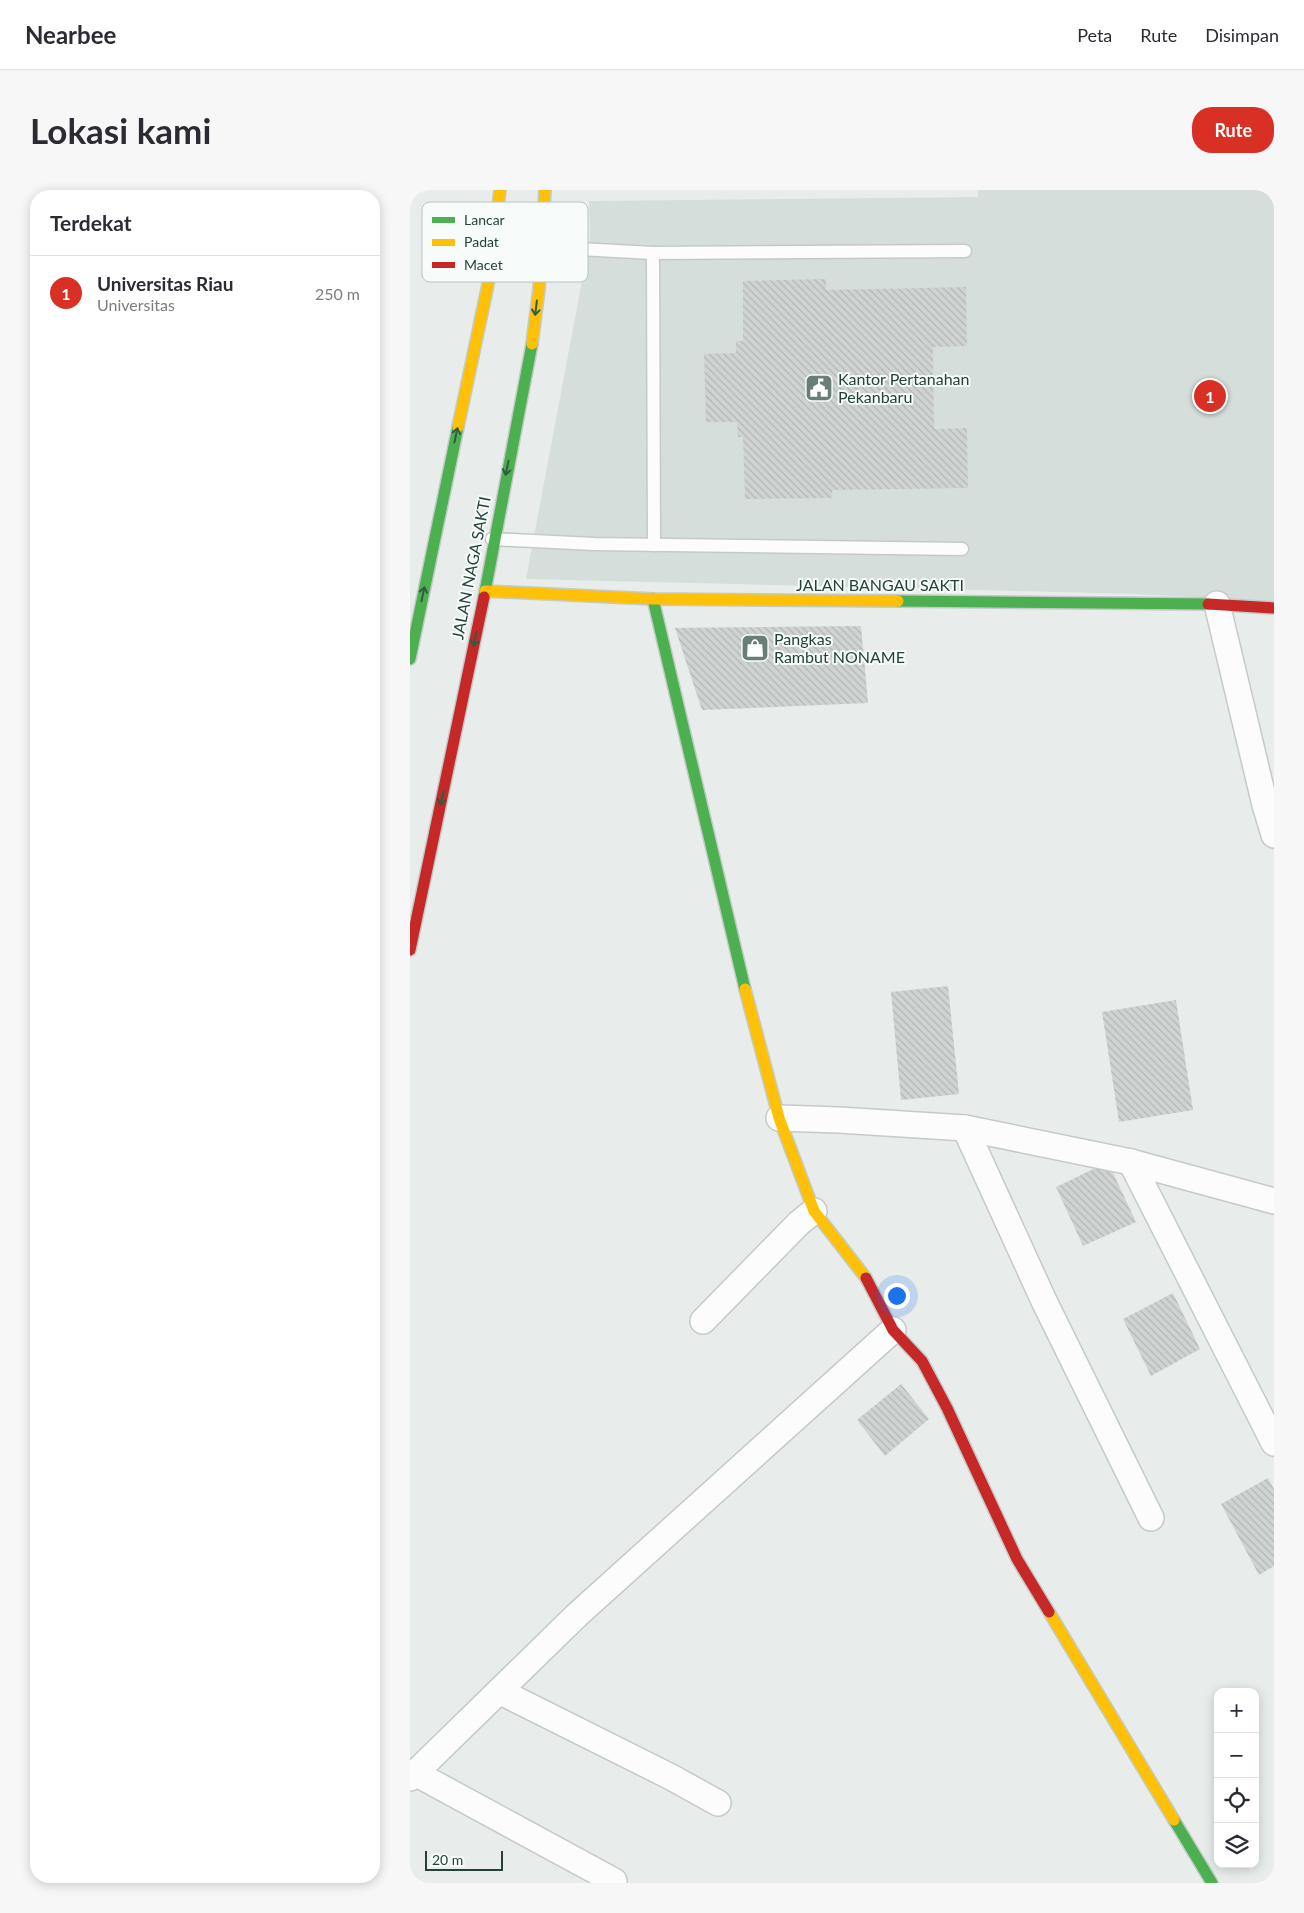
<!DOCTYPE html>
<html lang="id">
<head>
<meta charset="utf-8">
<style>
	:root { --surface:#fff; --page:#f7f7f7; --text:#2b2b33; --muted:#7c7c81; --line:#e1e1e2; --accent:#d93025 }
	body { margin:0; font-family:Lato,sans-serif; background:var(--page); color:var(--text) }
	.controls { position:absolute; right:15px; bottom:15px; display:grid; overflow:hidden; border-radius:10px; box-shadow:0 2px 12px #0003 }
	.controls button { width:45px; height:45px; display:grid; place-items:center; padding:0; border:0; border-bottom:1px solid var(--line); background:var(--surface); color:var(--text); font:25px sans-serif }
	.scale { position:absolute; left:15px; bottom:12px; width:78px; box-sizing:border-box; padding-left:5px; border:2px solid #24423a; border-top:0; font-size:14px; line-height:18px; white-space:nowrap; color:#24423a; -webkit-text-stroke:4px #f7fbf9; paint-order:stroke }
	.you { position:absolute; left:486px; top:1105px; width:18px; height:18px; margin:-12px; border:4px solid #fff; border-radius:50%; background:#1a73e8; box-shadow:0 0 0 8px #1a73e833 }
	.badge { display:grid; place-items:center; width:32px; height:32px; border-radius:50%; background:var(--accent); color:#fff; font-size:16px; font-weight:700 }
	.pin { position:absolute; translate:-50% -50%; border:2px solid #fff; box-shadow:0 1px 5px #0006 }
	.list { margin:0; padding:0; list-style:none }
	h2 { display:flex; justify-content:space-between; align-items:center; height:65px; margin:0; padding:0 20px; font-size:21px }
	h2 small { font-size:16px; font-weight:400; color:var(--muted) }
	.list li { display:grid; grid-template-columns:32px 1fr auto; gap:15px; align-items:center; box-sizing:border-box; height:75px; padding:0 20px; border-top:1px solid var(--line) }
	.list b { display:block; font-size:19px; white-space:nowrap }
	.list p { margin:0; font-size:16px; white-space:nowrap; color:var(--muted) }
	.list em { font-size:16px; font-style:normal; color:var(--muted) }
	.icon { flex:none; width:28px; height:28px; fill:none; stroke:currentColor; stroke-width:2; stroke-linecap:round; stroke-linejoin:round }
	.map { position:relative; flex:none; width:864px; height:1693px; overflow:hidden; border-radius:20px }
	header { display:flex; align-items:center; gap:30px; box-sizing:border-box; height:70px; padding:0 25px; background:var(--surface); border-bottom:1px solid var(--line) }
	header strong { font-size:24px }
	nav { display:flex; gap:28px; margin-inline-start:auto; font-size:18px }
	.intro { display:flex; align-items:center; justify-content:space-between; box-sizing:border-box; height:120px; padding:0 30px }
	h1 { margin:0; font-size:35px }
	.button { padding:12px 22px; border-radius:20px; background:var(--accent); color:#fff; font-size:18px; font-weight:700 }
	main { display:flex; gap:30px; padding:0 30px }
	aside { flex:1; background:var(--surface); border-radius:20px; box-shadow:0 2px 12px #0003 }
	.map>svg:first-child { display:block }
</style>
</head>
<body>
<header>
<strong>Nearbee</strong>
<nav><a>Peta</a><a>Rute</a><a>Disimpan</a></nav>
</header>
<div class="intro"><h1>Lokasi kami</h1><a class="button">Rute</a></div>
<main>
<aside>
<h2>Terdekat<small></small></h2>
<ul class="list">
<li><span class="badge">1</span><div><b>Universitas Riau</b><p>Universitas</p></div><em>250 m</em></li>
</ul>
</aside>
<div class="map">
<svg width="864" height="1693" viewBox="0 0 864 1693">
	<defs>
		<pattern id="building-back-hatch" width="6" height="6" patternUnits="userSpaceOnUse" patternTransform="scale(1.25)"><rect width="6" height="6" fill="#cfd4d2"/><path d="M-1 5l2 2M0 0l6 6M5-1l2 2" fill="none" stroke="#b2b7b5"/></pattern>
	</defs>
	<rect width="100%" height="100%" fill="#e8edeb"/>
	<!-- built -->
	<polygon fill="#d6dedb" points="568,0 864,0 864,411 726,404 116,389 180,48 179,11 568,7"/>
	<!-- building -->
	<g fill="url(#building-back-hatch)">
		<polygon points="416,89 416,100 556,97 557,156 523,157 524,239 557,238 558,298 422,300 422,308 335,309 333,247 328,247 327,232 296,232 294,164 326,163 326,151 333,151 333,91"/>
		<polygon points="451,436 458,513 292,520 265,438"/>
		<polygon points="538,796 549,904 491,910 481,802"/>
		<polygon points="766,810 783,920 709,932 692,822"/>
		<polygon points="698,972 726,1032 673,1056 646,997"/>
		<polygon points="763,1103 790,1159 741,1186 713,1129"/>
		<polygon points="491,1194 519,1229 475,1266 447,1230"/>
		<polygon points="858,1288 864,1299 864,1376 849,1385 811,1314"/>
	</g>
	<g fill="none" stroke-linecap="round" stroke-linejoin="round">
		<defs>
			<g id="lane">
				<polyline points="132,57 243,63 555,61"/>
				<polyline points="243,63 244,355"/>
				<polyline points="82,349 184,354 552,359"/>
			</g>
			<g id="street">
				<polyline points="807,414 855,615 864,645"/>
				<polyline points="369,928 429,930 555,938 721,972 864,1011"/>
				<polyline points="555,938 634,1111 741,1328"/>
				<polyline points="721,972 864,1253"/>
				<polyline points="293,1131 389,1033 404,1021"/>
				<polyline points="89,1501 261,1587 308,1613"/>
				<polyline points="5,1583 204,1691"/>
				<polyline points="0,1588 167,1425 483,1140"/>
			</g>
			<g id="fast">
				<polyline points="74,407 122,154"/>
				<polyline points="243,409 335,799"/>
				<polyline points="488,411 798,414"/>
				<polyline points="0,469 48,237"/>
				<polyline points="764,1630 802,1693"/>
			</g>
			<g id="slow">
				<polyline points="122,154 129,99 135,0"/>
				<polyline points="48,237 80,85 90,0"/>
				<polyline points="75,401 243,409 488,411"/>
				<polyline points="335,799 369,928 404,1021 456,1088"/>
				<polyline points="639,1422 764,1630"/>
			</g>
			<g id="jam">
				<polyline points="798,414 864,418"/>
				<polyline points="0,760 74,407"/>
				<polyline points="456,1088 483,1140 512,1171 537,1218 607,1369 639,1422"/>
			</g>
		</defs>
		<!-- lane casing -->
		<use href="#lane" stroke="#c5cac8" stroke-width="15"/>
		<!-- street casing -->
		<use href="#street" stroke="#c5cac8" stroke-width="28"/>
		<!-- fast casing -->
		<use href="#fast" stroke="#c3cbc8" stroke-width="14"/>
		<!-- slow casing -->
		<use href="#slow" stroke="#c3cbc8" stroke-width="14"/>
		<!-- jam casing -->
		<use href="#jam" stroke="#c3cbc8" stroke-width="14"/>
		<!-- lane -->
		<use href="#lane" stroke="#fcfcfc" stroke-width="12"/>
		<!-- street -->
		<use href="#street" stroke="#fcfcfc" stroke-width="25"/>
		<!-- fast -->
		<use href="#fast" stroke="#4caf50" stroke-width="11"/>
		<!-- slow -->
		<use href="#slow" stroke="#ffc107" stroke-width="11"/>
		<!-- jam -->
		<use href="#jam" stroke="#c62828" stroke-width="11"/>
	</g>
	<!-- one-way arrows -->
	<defs><path id="oneway-shaft" d="M-6 0H5M1.5-3L5.5 0L1.5 3" fill="none" stroke-width="1.6" stroke-linecap="round" stroke-linejoin="round" transform="scale(1.25)"/></defs>
	<g stroke="#2e5d40">
		<use href="#oneway-shaft" transform="translate(126 118) rotate(97)"/>
		<use href="#oneway-shaft" transform="translate(46 245) rotate(-78)"/>
		<use href="#oneway-shaft" transform="translate(97 278) rotate(102)"/>
		<use href="#oneway-shaft" transform="translate(13 404) rotate(-78)"/>
		<use href="#oneway-shaft" transform="translate(65 449) rotate(102)"/>
		<use href="#oneway-shaft" transform="translate(32 608) rotate(102)"/>
	</g>
	<!-- icons -->
	<defs>
		<symbol id="civic-square" viewBox="-11 -11 22 22"><rect x="-9" y="-9" width="18" height="18" rx="4" fill="#697e78" stroke="#f7fbf9"/><path d="M-.6-6.5H3V-4.5H.6V-3L4-1V1h2V6H-6V1h2V-1L-.6-3ZM-1.2 2.5V6h2.4V2.5Z" fill="#fff"/></symbol>
		<symbol id="shop-square" viewBox="-11 -11 22 22"><rect x="-9" y="-9" width="18" height="18" rx="4" fill="#697e78" stroke="#f7fbf9"/><path d="M-5-2.5h2.3a2.7 3.5 0 0 1 5.4 0H5L5.5 6h-11ZM-1.5-2.5h3a1.5 2.3 0 0 0-3 0Z" fill="#fff"/></symbol>
	</defs>
	<g fill-rule="evenodd">
		<use href="#civic-square" x="393" y="182" width="32" height="32"/>
		<use href="#shop-square" x="329" y="442" width="32" height="32"/>
	</g>
	<g text-anchor="middle" stroke-width="4" stroke-linejoin="round" paint-order="stroke">
		<!-- poi labels -->
		<g font-size="16" fill="#24423a" stroke="#f7fbf9" text-anchor="start">
			<text x="428" y="195">Kantor Pertanahan<tspan x="428" dy="18">Pekanbaru</tspan></text>
			<text x="364" y="455">Pangkas<tspan x="364" dy="18">Rambut NONAME</tspan></text>
		</g>
		<!-- street labels -->
		<g font-size="16" fill="#24423a" stroke="#f7fbf9">
			<text transform="translate(61 378) rotate(-79)" y="6">JALAN NAGA SAKTI</text>
			<text x="470" y="401">JALAN BANGAU SAKTI</text>
		</g>
	</g>
	<!-- legend -->
	<rect x="12" y="12" width="166" height="80" rx="8" fill="#f7fbf9" stroke="#b8c4c0" stroke-width="1"/>
	<rect x="22" y="27" width="23" height="6" fill="#4caf50"/>
	<rect x="22" y="49" width="23" height="7" fill="#ffc107"/>
	<rect x="22" y="72" width="23" height="6" fill="#c62828"/>
	<g font-size="14" fill="#24423a">
		<text x="54" y="35">Lancar</text>
		<text x="54" y="57">Padat</text>
		<text x="54" y="80">Macet</text>
	</g>
</svg>
<div class="controls">
<button>+</button>
<button>−</button>
<button><svg class="icon" aria-label="locate" viewBox="0 0 24 24"><circle cx="12" cy="12" r="6"/><path d="M12 2v4M12 18v4M2 12h4M18 12h4"/></svg></button>
<button><svg class="icon" aria-label="layers" viewBox="0 0 24 24"><path d="M12 4l9 5-9 5-9-5zM3 14l9 5 9-5"/></svg></button>
</div>
<div class="scale">20 m</div>
<div class="you"></div>
<div class="pin badge" style="left:800px;top:206px">1</div>
</div>
</main>
</body>
</html>
